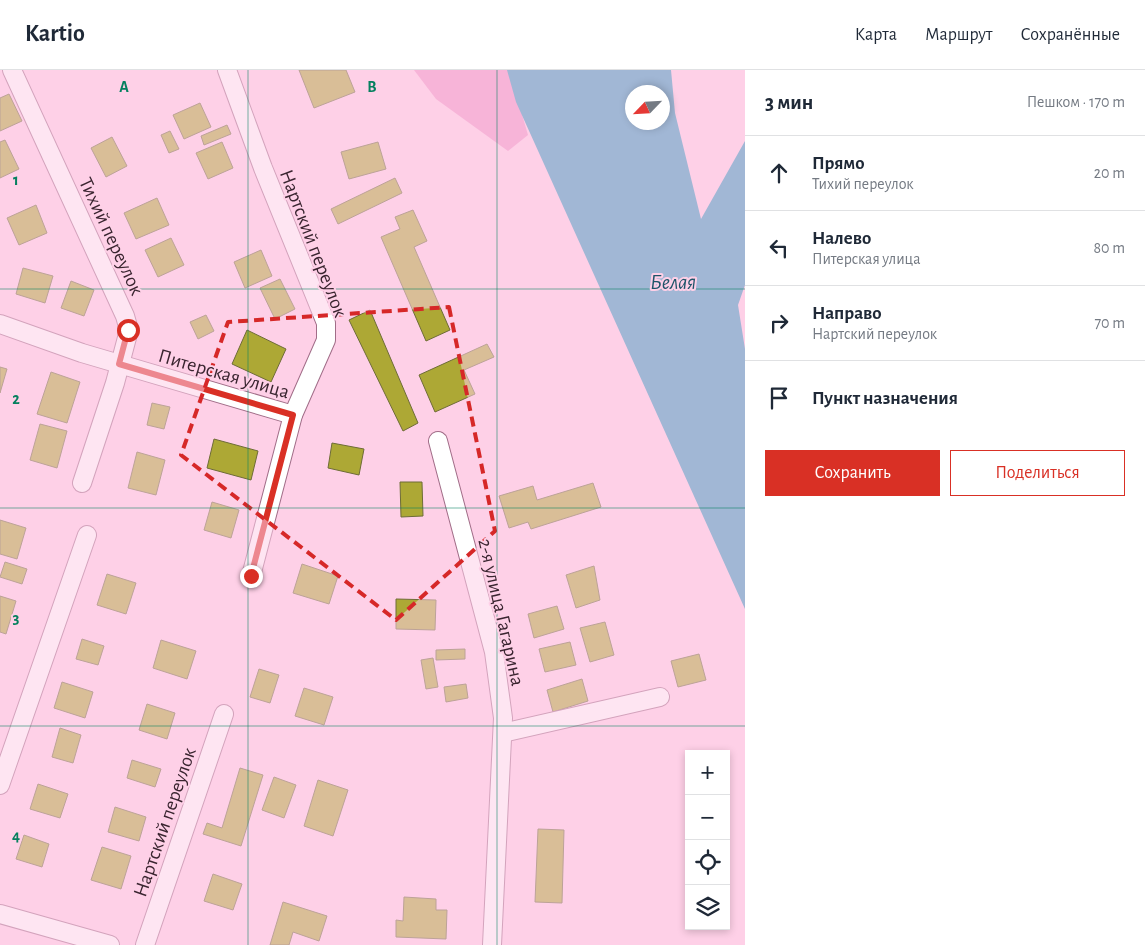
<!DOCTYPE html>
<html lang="ru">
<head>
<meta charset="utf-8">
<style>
	:root { --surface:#fff; --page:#f2f2f3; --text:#1f2937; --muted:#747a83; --line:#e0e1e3; --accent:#d93025 }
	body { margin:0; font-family:"Alegreya Sans",sans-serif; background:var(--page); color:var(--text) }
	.controls { position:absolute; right:15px; bottom:15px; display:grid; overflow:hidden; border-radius:0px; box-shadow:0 2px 8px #0003 }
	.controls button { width:45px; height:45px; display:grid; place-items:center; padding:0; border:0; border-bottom:1px solid var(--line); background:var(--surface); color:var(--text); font:25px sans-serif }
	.compass { position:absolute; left:625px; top:15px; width:45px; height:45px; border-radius:50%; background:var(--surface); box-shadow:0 2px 8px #0003; rotate:245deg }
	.stop { position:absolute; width:15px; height:15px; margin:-11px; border:4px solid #d93025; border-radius:50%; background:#fff }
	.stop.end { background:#d93025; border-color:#fff; box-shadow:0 1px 5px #0008 }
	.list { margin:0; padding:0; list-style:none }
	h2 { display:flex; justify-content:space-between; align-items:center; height:65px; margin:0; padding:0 20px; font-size:21px }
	h2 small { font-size:16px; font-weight:400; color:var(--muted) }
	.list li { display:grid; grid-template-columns:32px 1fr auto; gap:15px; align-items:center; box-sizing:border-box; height:75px; padding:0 20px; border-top:1px solid var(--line) }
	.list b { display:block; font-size:19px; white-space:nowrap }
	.list p { margin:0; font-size:16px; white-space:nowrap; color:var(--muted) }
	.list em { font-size:16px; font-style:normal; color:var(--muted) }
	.actions { display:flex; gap:10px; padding:15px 20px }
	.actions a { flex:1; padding:11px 0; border:1px solid var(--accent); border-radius:0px; text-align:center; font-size:18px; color:var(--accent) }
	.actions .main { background:var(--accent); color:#fff }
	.icon { flex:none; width:28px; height:28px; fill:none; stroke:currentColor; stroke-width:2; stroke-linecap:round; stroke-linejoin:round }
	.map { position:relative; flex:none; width:745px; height:875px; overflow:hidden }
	header { display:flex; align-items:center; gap:30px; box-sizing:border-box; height:70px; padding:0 25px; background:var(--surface); border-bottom:1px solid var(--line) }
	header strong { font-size:24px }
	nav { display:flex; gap:28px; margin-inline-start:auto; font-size:18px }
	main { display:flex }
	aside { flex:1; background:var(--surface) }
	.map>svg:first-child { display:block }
</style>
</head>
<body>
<header>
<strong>Kartio</strong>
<nav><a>Карта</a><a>Маршрут</a><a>Сохранённые</a></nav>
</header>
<main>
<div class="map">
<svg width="745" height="875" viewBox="0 0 745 875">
	<rect width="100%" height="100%" fill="#fed0e7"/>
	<!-- green -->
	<polygon fill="#f092c5" points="414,0 509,0 528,65 508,81 436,29"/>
	<!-- water -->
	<path fill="#3299be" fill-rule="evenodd" d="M507,0H671L675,43L701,149L745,71V215L738,235L745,279V539L516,32ZM632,22H662V52H632Z"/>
	<!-- building -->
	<g fill="#ada835" stroke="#6e6c37">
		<polygon points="299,0 346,0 355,22 314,38"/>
		<polygon points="9,24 22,51 0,61 0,28"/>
		<polygon points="200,33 211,57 184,69 173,45"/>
		<polygon points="227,55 231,64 204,75 201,66"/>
		<polygon points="170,61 179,79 169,83 161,65"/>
		<polygon points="112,67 127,96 106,107 91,78"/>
		<polygon points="5,70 19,99 0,108 0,72"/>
		<polygon points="222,72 233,98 208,109 196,83"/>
		<polygon points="378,72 386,99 349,109 341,82"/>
		<polygon points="395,108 402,123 338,154 331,139"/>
		<polygon points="157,128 169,155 136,169 124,143"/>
		<polygon points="36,135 47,163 19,175 7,148"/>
		<polygon points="413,140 427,171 414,177 450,260 426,271 381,167 400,159 395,147"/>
		<polygon points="171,168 184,195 158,207 145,180"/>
		<polygon points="261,180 272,206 245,218 234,192"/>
		<polygon points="23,198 53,206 45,233 16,224"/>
		<polygon points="280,209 295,239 275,249 260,218"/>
		<polygon points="71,211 94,220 84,246 61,238"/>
		<polygon points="370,240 418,353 403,361 349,250"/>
		<polygon points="206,245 214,261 198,269 190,252"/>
		<polygon points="247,260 286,279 271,312 232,294"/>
		<polygon points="487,274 494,287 464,300 475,324 435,342 419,305"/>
		<polygon points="0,297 7,299 0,323"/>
		<polygon points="51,302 80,312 67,353 37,344"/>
		<polygon points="152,333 170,337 164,359 147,355"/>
		<polygon points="40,354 67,361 57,398 30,390"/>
		<polygon points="214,369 258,381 251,410 207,398"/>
		<polygon points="332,373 364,379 359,405 328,398"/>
		<polygon points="137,382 165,390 156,425 128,418"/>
		<polygon points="400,412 422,412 423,446 401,447"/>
		<polygon points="593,413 601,437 531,459 528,452 509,458 499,426 533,416 537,430"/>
		<polygon points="212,432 239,440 231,468 204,460"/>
		<polygon points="0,450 26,458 17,489 0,484"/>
		<polygon points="5,492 27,499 22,514 0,507"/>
		<polygon points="302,494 338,506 329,534 293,523"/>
		<polygon points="594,496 600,530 576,538 566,505"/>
		<polygon points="107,504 136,513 126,544 97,535"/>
		<polygon points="0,526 16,531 6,564 0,562"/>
		<polygon points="396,529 436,530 435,560 396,559"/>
		<polygon points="557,536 564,559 534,568 528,544"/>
		<polygon points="605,552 614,585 590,592 580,558"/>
		<polygon points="82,569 104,576 98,595 76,589"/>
		<polygon points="161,570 196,581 187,609 153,598"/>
		<polygon points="570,572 576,595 545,602 539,579"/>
		<polygon points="465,579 465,589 436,590 436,580"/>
		<polygon points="699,584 706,610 678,617 671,591"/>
		<polygon points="433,588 438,617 426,619 421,590"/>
		<polygon points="259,599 279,605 270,633 250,627"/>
		<polygon points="582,609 588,631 553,642 547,620"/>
		<polygon points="62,612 93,622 85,648 54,638"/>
		<polygon points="466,614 468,628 446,632 444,617"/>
		<polygon points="304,618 333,627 324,655 295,646"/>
		<polygon points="147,634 175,643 167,669 139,660"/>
		<polygon points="60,658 81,665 73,693 52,687"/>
		<polygon points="132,690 161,699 155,717 127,708"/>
		<polygon points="240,698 263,705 241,776 203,764 207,753 222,758"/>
		<polygon points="274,707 296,715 284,748 262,740"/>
		<polygon points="318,710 348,720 333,766 304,756"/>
		<polygon points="38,714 68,724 60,748 30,739"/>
		<polygon points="115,737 146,747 139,771 108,762"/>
		<polygon points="538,759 564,760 562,833 535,832"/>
		<polygon points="24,765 49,774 42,797 16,789"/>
		<polygon points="102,777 131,786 121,819 91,810"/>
		<polygon points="213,804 242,814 233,840 204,831"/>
		<polygon points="404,827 436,829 436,840 447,840 446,869 396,867 396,850 403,851"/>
		<polygon points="283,832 327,846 319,871 293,862 289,875 270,875"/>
	</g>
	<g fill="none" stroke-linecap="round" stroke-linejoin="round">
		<defs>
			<g id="minor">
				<polyline points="12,0 125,246 129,260 115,313 82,413"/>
				<polyline points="227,0 263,98 326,253 326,270 293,345 251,506"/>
				<polyline points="0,254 82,283 293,345"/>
				<polyline points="438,371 494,582 503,648 492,875"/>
				<polyline points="503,663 660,627"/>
				<polyline points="0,715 87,465"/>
				<polyline points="0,844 110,875"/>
				<polyline points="145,875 224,644"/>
			</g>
		</defs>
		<!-- minor casing -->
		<use href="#minor" stroke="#a16d88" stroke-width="20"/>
		<!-- minor -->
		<use href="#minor" stroke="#fff" stroke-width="18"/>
	</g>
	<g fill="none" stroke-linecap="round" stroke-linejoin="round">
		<!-- route -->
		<polyline stroke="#d93025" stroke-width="6" points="128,260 119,294 293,345 251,506"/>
	</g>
	<!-- marked area -->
	<path d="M0 0H745V875H0ZM449,237L495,461L396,550L181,385L228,252Z" fill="#fed0e7" fill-opacity=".55" fill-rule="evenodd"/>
	<path fill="none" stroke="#d62828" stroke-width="4" stroke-dasharray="10 6" stroke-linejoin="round" d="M449,237L495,461L396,550L181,385L228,252Z"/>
	<!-- grid -->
	<path fill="none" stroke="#06805f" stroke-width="1" stroke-opacity="0.55" d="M248,0V875M497,0V875M0,219H745M0,438H745M0,656H745"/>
	<g text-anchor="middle" stroke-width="4" stroke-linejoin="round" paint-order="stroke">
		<!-- street labels -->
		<g font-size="20" fill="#3a2530" stroke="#fed0e7">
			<text transform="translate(112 166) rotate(65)" y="7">Тихий переулок</text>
			<text transform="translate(314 173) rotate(69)" y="7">Нартский переулок</text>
			<text transform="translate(224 303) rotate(16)" y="7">Питерская улица</text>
			<text transform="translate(502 542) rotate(77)" y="7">2-я улица Гагарина</text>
			<text transform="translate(164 752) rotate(-71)" y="7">Нартский переулок</text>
		</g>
		<!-- water labels -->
		<g font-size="21" font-style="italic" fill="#1e5469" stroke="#fed0e7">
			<text x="673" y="219">Белая</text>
		</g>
	</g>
	<g font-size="16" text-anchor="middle" font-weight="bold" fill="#06805f" stroke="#fed0e7" stroke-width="4" stroke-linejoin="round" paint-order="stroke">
		<text x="124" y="22">A</text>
		<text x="372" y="22">B</text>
		<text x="16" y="115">1</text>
		<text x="16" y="334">2</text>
		<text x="16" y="553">3</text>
		<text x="16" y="771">4</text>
	</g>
</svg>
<div class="controls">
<button>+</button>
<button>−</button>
<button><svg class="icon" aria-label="locate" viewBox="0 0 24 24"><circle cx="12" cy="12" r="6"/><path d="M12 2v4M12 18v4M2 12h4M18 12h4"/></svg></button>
<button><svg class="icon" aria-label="layers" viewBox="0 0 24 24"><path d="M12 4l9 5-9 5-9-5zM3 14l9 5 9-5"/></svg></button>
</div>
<svg class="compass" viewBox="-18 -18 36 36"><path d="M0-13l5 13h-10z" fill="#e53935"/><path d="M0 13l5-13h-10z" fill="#747a83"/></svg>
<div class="stop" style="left:128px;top:260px"></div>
<div class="stop end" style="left:251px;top:506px"></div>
</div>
<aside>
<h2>3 мин<small>Пешком · 170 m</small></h2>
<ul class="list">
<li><svg class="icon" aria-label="ahead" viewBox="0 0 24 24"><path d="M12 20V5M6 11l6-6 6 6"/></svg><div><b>Прямо</b><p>Тихий переулок</p></div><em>20 m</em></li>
<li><svg class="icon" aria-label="left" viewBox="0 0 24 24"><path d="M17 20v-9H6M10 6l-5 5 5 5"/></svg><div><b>Налево</b><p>Питерская улица</p></div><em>80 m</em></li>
<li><svg class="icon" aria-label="right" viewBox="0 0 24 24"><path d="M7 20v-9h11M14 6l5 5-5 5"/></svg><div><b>Направо</b><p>Нартский переулок</p></div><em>70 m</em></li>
<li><svg class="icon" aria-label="arrive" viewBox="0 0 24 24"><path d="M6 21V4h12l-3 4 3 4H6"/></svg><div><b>Пункт назначения</b></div></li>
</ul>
<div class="actions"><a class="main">Сохранить</a><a>Поделиться</a></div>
</aside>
</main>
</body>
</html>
